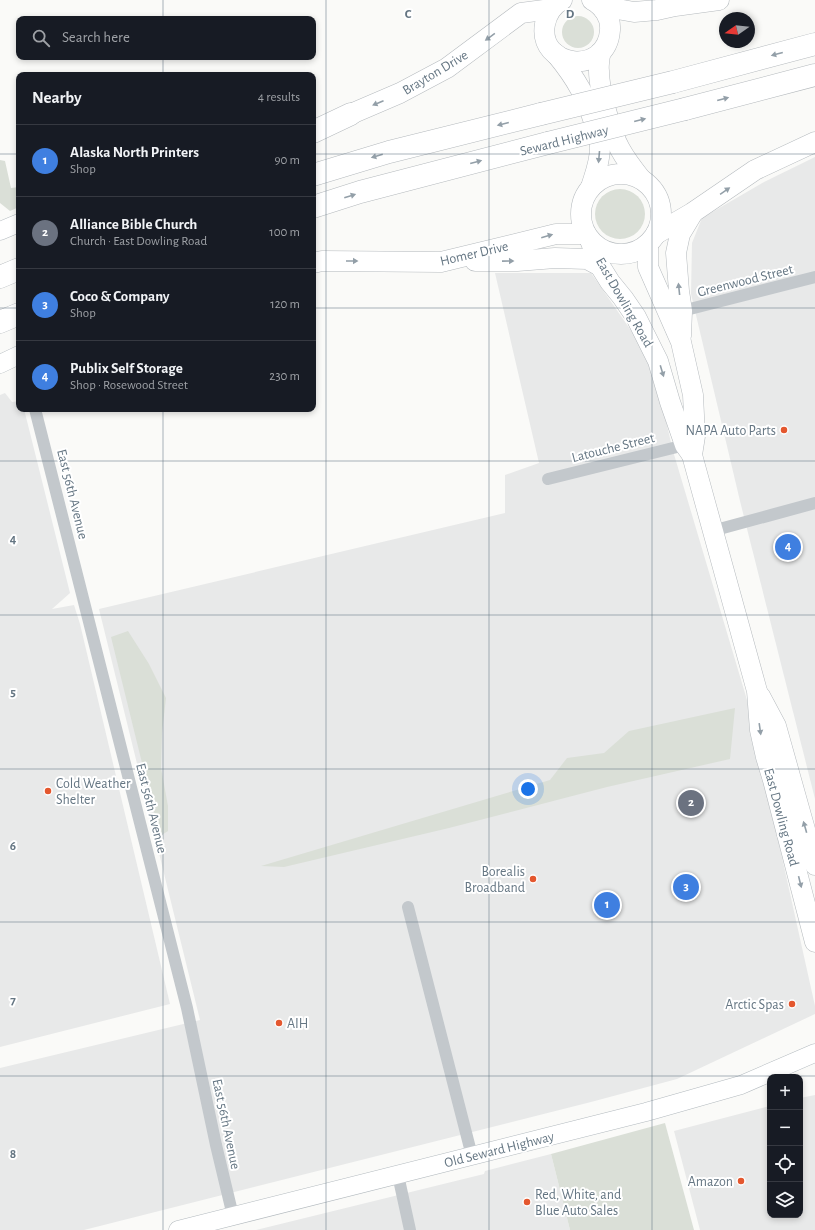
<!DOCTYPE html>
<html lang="en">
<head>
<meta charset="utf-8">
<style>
	:root { --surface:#171b24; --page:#20242c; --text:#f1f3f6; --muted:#9ea1a6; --line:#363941; --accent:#e4572e }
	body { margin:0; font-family:"Alegreya Sans",sans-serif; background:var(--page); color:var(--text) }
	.controls { position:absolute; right:12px; bottom:12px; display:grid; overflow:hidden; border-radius:8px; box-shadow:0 2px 6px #0003 }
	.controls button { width:36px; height:36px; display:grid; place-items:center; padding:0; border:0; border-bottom:1px solid var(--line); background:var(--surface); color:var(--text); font:20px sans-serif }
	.compass { position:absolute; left:719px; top:12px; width:36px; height:36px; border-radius:50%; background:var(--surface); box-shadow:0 2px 6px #0003; rotate:256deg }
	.you { position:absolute; left:528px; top:789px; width:14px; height:14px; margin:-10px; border:3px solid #fff; border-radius:50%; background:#1a73e8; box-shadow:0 0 0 6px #1a73e833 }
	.badge { display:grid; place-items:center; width:26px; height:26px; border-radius:50%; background:var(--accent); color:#fff; font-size:13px; font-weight:700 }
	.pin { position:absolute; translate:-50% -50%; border:2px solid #fff; box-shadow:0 1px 4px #0006 }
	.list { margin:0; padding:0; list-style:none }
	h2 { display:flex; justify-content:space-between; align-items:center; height:52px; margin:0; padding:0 16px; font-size:17px }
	h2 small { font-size:13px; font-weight:400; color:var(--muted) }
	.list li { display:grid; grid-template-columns:26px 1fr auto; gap:12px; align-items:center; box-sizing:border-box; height:72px; padding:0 16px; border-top:1px solid var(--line) }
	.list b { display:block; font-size:15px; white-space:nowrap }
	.list p { margin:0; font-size:13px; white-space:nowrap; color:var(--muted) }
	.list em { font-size:13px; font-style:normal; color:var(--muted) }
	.icon { flex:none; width:22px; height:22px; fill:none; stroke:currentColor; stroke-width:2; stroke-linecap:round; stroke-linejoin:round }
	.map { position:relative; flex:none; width:815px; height:1230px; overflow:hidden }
	.search { position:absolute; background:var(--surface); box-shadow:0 2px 6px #0003; left:16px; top:16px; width:300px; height:44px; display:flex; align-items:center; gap:10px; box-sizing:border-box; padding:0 14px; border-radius:8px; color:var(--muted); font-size:15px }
	.panel { position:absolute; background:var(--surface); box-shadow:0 2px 6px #0003; left:16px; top:72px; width:300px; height:340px; border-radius:8px }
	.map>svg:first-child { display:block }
</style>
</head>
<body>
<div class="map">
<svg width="815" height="1230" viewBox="0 0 815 1230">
	<rect width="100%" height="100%" fill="#fafaf8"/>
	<!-- built -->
	<g fill="#e8e9e9">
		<polygon points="815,157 815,799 740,501 691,294 692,243 702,218 764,182"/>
		<polygon points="495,273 591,273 630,329 653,366 673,451 747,700 815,1006 815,1014 677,1079 591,1102 84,1230 0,1230 0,1068 200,1020 99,609 505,513 505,475 539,463"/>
		<polygon points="5,393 12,402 19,401 19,409 24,409 70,593 52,609 74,605 80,624 170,1004 0,1047 0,395"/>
		<polygon points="815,1095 815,1230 700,1230 674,1131 770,1106 770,1215 800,1215 800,1098"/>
		<polygon points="551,1154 570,1230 256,1230 484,1174 485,1171"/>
	</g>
	<!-- green -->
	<g fill="#dadfd7">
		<circle cx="578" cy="32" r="16"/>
		<polygon points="0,160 5,161 11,188 19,187 19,207 10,211 0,203"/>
		<circle cx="620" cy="214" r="25"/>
		<polygon points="128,631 149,664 166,698 162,733 161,768 168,806 168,831 160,836 111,637"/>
		<polygon points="735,708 730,759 607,787 449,828 284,867 261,866 550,780 567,758 604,753 629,731"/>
		<polygon points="665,1123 694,1230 570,1230 551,1154"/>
	</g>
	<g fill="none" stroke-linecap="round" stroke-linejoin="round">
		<defs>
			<g id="secondary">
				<polyline points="0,231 19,223"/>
				<polyline points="0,364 19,355"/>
				<polyline points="178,1230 646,1112 741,1085 815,1053"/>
			</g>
			<g id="primary">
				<path d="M562,0C553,5 547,14 545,24C537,68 607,77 610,30C611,17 603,6 592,0"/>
				<polyline points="604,10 617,9 634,12 657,10 675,6 719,0"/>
				<path d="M600,53C600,59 598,65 599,71C599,89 611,133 620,149C626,160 633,169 641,179"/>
				<path d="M556,54C575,77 589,100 596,130C598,135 600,142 600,148C600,162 595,174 591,187"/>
				<polyline points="351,114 400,93 447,68 521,13 551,9"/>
				<circle cx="621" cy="214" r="40"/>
				<polyline points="656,234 692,213 755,170 815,142"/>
				<polyline points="590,240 600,266 610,282 623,298 636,317 658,361 670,402 685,445 692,455 757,691 760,730 766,757 773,780 815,942"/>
				<polyline points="648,244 648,267 681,342 693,395 695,436 692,455"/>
				<polyline points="475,261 517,261 555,258 587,259 600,266"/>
				<polyline points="313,263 322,261 441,262 556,234 586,234"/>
				<polyline points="681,336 682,311 679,291 676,253 680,234 692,214"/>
				<polyline points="760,696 776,726 815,865"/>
			</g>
			<g id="motorway">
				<polyline points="673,82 815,44"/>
				<polyline points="685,109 815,75"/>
				<polyline points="313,132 351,114"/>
				<polyline points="313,175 389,152 541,114"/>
				<polyline points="313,207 360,192 548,143"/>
				<polyline points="0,277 19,269"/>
				<polyline points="0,322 19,314"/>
			</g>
		</defs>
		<!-- secondary casing -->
		<use href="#secondary" stroke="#b3babf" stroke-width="19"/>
		<!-- primary casing -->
		<use href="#primary" stroke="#b5babe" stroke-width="21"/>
		<!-- motorway casing -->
		<use href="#motorway" stroke="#b4b9bd" stroke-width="23"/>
		<!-- minor -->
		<g stroke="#c3c8cc" stroke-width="12">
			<polyline points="682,311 815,277"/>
			<polyline points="35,409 187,1008 216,1145 233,1216"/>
			<polyline points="548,479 685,445"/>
			<polyline points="712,531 815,503"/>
			<polyline points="408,907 472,1156"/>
			<polyline points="398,1175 410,1230"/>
		</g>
		<!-- secondary -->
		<use href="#secondary" stroke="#fff" stroke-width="18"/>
		<!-- primary -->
		<use href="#primary" stroke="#fff" stroke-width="20"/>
		<!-- motorway -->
		<use href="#motorway" stroke="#fff" stroke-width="22"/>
		<defs>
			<g id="motorway-bridge">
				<polyline points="541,114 673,82"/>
				<polyline points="548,143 685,109"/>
			</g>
		</defs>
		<!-- motorway-bridge casing -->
		<use href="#motorway-bridge" stroke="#b4b9bd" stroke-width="23" stroke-linecap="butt"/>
		<!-- motorway-bridge -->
		<use href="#motorway-bridge" stroke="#fff" stroke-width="22"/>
	</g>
	<!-- one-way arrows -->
	<defs><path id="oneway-solid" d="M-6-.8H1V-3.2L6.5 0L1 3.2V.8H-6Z"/></defs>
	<g fill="#939fa8">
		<use href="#oneway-solid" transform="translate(490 37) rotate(144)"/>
		<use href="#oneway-solid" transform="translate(777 54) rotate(165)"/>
		<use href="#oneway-solid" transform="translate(723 99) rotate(-15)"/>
		<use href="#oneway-solid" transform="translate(378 103) rotate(157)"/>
		<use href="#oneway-solid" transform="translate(640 120) rotate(-14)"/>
		<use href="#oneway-solid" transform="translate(503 124) rotate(166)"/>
		<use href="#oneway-solid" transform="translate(377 156) rotate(164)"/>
		<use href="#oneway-solid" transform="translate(599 157) rotate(95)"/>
		<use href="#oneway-solid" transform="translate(476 162) rotate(-15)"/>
		<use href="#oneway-solid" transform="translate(725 191) rotate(-35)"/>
		<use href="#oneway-solid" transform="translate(350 196) rotate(-17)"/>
		<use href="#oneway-solid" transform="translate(547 236) rotate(-16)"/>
		<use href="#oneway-solid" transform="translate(352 261)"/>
		<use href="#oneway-solid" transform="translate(508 261) rotate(-1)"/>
		<use href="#oneway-solid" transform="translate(679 289) rotate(-96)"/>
		<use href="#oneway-solid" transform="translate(662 371) rotate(73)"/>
		<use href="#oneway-solid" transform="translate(760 729) rotate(82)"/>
		<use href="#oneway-solid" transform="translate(805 827) rotate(-106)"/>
		<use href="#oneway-solid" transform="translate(800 882) rotate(76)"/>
	</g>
	<!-- grid -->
	<path fill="none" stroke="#657683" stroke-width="1" stroke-opacity="0.55" d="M163,0V19M326,0V1230M489,0V1230M652,0V1230M163,57V75M0,154H19M313,154H815M0,308H19M313,308H815M163,409V1230M0,461H815M0,615H815M0,769H815M0,922H815M0,1076H815"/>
	<!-- markers -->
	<g fill="#e4572e" stroke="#fff" stroke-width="1.5">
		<circle cx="784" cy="430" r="4"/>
		<circle cx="48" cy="791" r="4"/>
		<circle cx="533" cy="879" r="4"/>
		<circle cx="792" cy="1004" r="4"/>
		<circle cx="279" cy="1023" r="4"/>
		<circle cx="741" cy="1181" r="4"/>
		<circle cx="527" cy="1202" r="4"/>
	</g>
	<g text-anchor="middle" stroke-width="4" stroke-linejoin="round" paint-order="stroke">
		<!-- street labels -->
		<g font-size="14" fill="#657683" stroke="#fff">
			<text transform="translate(435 72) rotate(-31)" y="5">Brayton Drive</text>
			<text transform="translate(564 140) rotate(-14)" y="5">Seward Highway</text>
			<text transform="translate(474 253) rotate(-13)" y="5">Homer Drive</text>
			<text transform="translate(745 280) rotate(-14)" y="5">Greenwood Street</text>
			<text transform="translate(625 302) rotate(60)" y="5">East Dowling Road</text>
			<text transform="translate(613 447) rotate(-14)" y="5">Latouche Street</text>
			<text transform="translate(73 494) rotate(76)" y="5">East 56th Avenue</text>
			<text transform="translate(152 808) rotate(76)" y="5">East 56th Avenue</text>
			<text transform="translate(782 817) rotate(75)" y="5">East Dowling Road</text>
			<text transform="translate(227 1124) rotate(78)" y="5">East 56th Avenue</text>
			<text transform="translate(499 1149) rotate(-14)" y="5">Old Seward Highway</text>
		</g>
		<!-- poi labels -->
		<g font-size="14" fill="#657683" stroke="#fff" text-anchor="end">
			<text x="776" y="435">NAPA Auto Parts</text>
			<text x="56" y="788" text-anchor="start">Cold Weather<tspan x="56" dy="16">Shelter</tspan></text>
			<text x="525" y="876">Borealis<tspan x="525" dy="16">Broadband</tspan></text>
			<text x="784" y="1009">Arctic Spas</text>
			<text x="287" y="1028" text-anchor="start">AIH</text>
			<text x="733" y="1186">Amazon</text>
			<text x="535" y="1199" text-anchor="start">Red, White, and<tspan x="535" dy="16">Blue Auto Sales</tspan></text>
		</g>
	</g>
	<g font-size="13" text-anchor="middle" font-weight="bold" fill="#657683" stroke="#fff" stroke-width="4" stroke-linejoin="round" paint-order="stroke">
		<text x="408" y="18">C</text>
		<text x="570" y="18">D</text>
		<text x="13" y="543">4</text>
		<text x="13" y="696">5</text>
		<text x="13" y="850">6</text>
		<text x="13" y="1004">7</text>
		<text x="13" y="1158">8</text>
	</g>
</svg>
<div class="controls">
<button>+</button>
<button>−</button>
<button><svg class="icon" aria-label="locate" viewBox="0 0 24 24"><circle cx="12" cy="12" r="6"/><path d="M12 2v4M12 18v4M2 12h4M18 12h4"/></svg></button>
<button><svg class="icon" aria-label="layers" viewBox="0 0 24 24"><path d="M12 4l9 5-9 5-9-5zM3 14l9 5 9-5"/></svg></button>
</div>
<svg class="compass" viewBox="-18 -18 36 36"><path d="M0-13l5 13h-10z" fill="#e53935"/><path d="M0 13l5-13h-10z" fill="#9ea1a6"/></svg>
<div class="you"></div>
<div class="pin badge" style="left:607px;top:905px;background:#3f7fe0">1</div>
<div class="pin badge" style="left:691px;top:803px;background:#6b7280">2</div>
<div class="pin badge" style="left:686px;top:887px;background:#3f7fe0">3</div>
<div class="pin badge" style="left:788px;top:547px;background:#3f7fe0">4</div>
<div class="search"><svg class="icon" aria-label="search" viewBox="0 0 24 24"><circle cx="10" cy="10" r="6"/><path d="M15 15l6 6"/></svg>Search here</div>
<section class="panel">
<h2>Nearby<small>4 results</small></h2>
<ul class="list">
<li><span class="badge" style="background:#3f7fe0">1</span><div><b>Alaska North Printers</b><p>Shop</p></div><em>90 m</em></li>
<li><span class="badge" style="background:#6b7280">2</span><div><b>Alliance Bible Church</b><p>Church · East Dowling Road</p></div><em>100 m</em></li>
<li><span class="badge" style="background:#3f7fe0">3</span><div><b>Coco &amp; Company</b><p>Shop</p></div><em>120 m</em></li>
<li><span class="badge" style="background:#3f7fe0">4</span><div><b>Publix Self Storage</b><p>Shop · Rosewood Street</p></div><em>230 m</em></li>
</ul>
</section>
</div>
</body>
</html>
